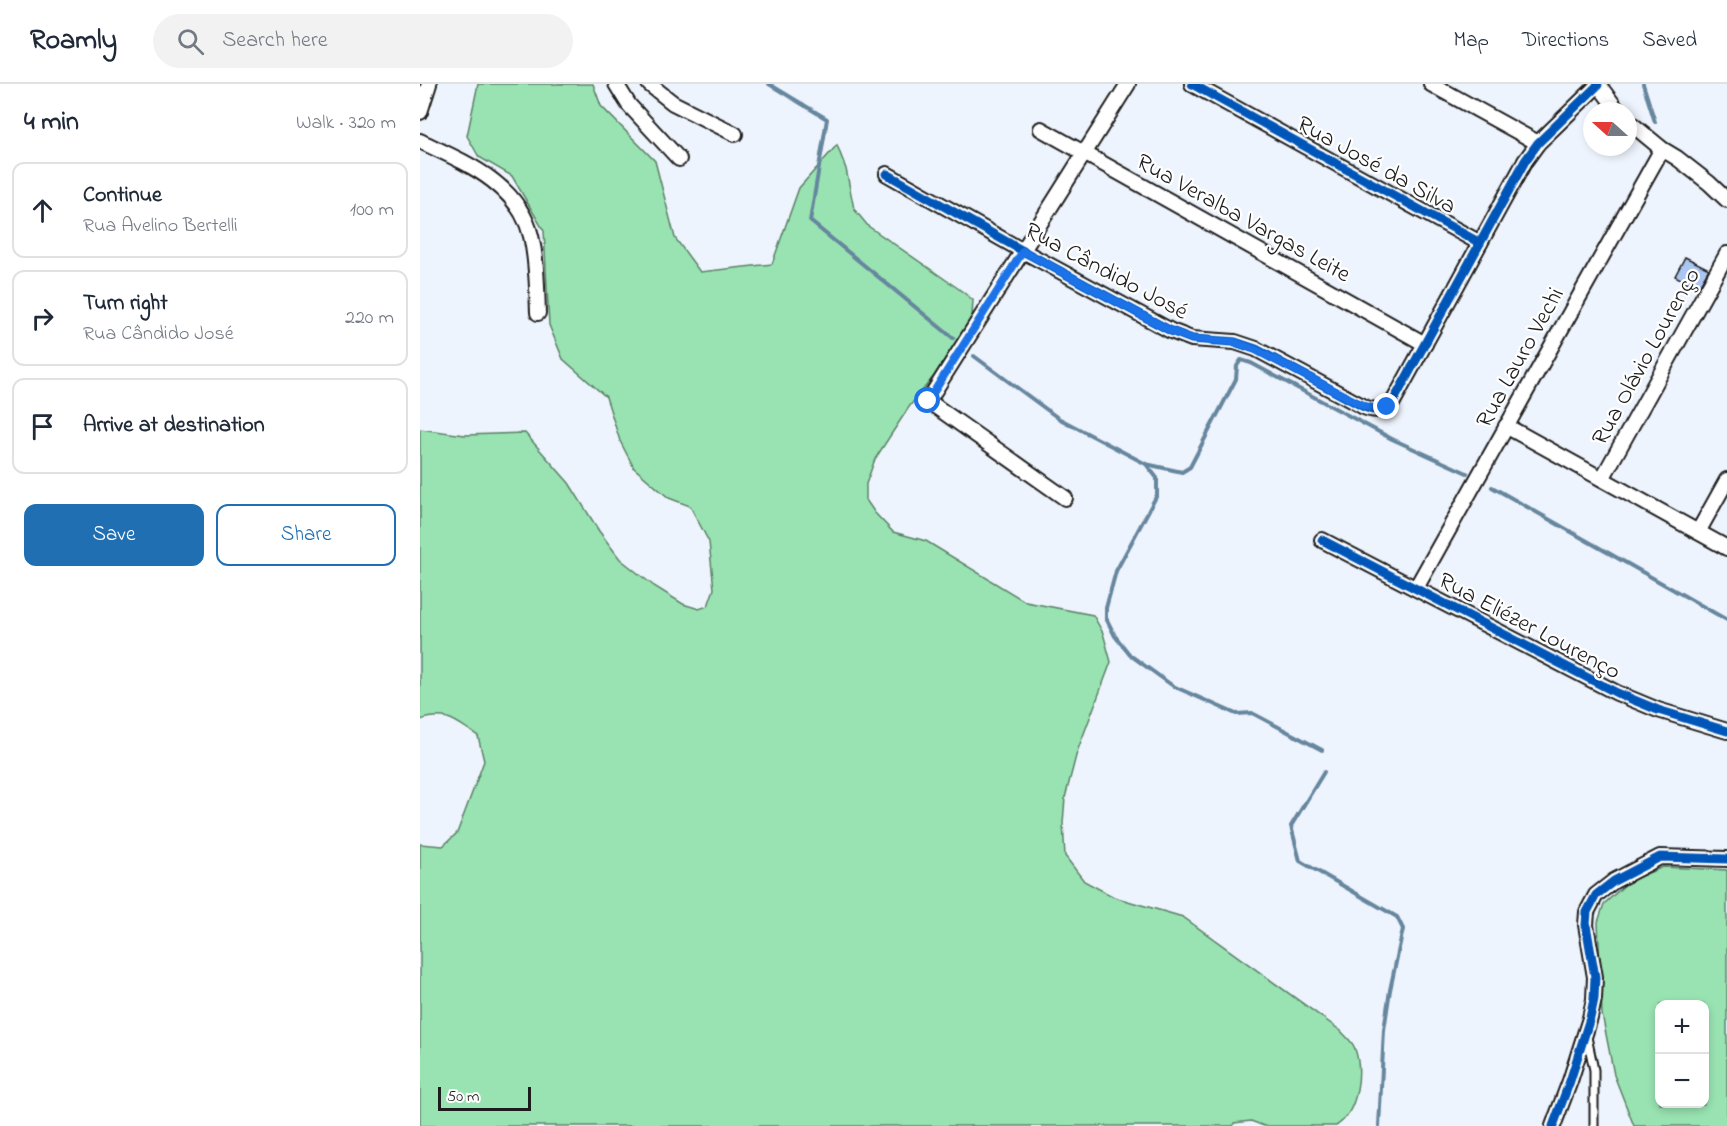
<!DOCTYPE html>
<html lang="en">
<head>
<meta charset="utf-8">
<style>
	:root { --surface:#fff; --page:#f2f2f3; --text:#1f2937; --muted:#747a83; --line:#e0e1e3; --accent:#1f6fb2 }
	body { margin:0; font-family:"Indie Flower",sans-serif; background:var(--page); color:var(--text) }
	.controls { position:absolute; right:18px; bottom:18px; display:grid; overflow:hidden; border-radius:12px; box-shadow:0 3px 9px #0003 }
	.controls button { width:54px; height:54px; display:grid; place-items:center; padding:0; border:0; border-bottom:2px solid var(--line); background:var(--surface); color:var(--text); font:30px sans-serif }
	.compass { position:absolute; left:1163px; top:18px; width:54px; height:54px; border-radius:50%; background:var(--surface); box-shadow:0 3px 9px #0003; rotate:291deg }
	.scale { position:absolute; left:18px; bottom:15px; width:93px; box-sizing:border-box; padding-left:6px; border:3px solid #1c1c1c; border-top:0; font-size:16px; line-height:21px; white-space:nowrap; color:#1c1c1c; -webkit-text-stroke:4px #fff; paint-order:stroke }
	.stop { position:absolute; width:18px; height:18px; margin:-14px; border:4px solid #1a73e8; border-radius:50%; background:#fff }
	.stop.end { background:#1a73e8; border-color:#fff; box-shadow:0 2px 6px #0008 }
	.list { margin:0; padding:0; list-style:none }
	h2 { display:flex; justify-content:space-between; align-items:center; height:78px; margin:0; padding:0 24px; font-size:26px }
	h2 small { font-size:20px; font-weight:400; color:var(--muted) }
	.list li { display:grid; grid-template-columns:39px 1fr auto; gap:18px; align-items:center; box-sizing:border-box; height:96px; margin:0 12px 12px; padding:0 12px; border:2px solid var(--line); border-radius:12px }
	.list b { display:block; font-size:22px; white-space:nowrap }
	.list p { margin:0; font-size:20px; white-space:nowrap; color:var(--muted) }
	.list em { font-size:20px; font-style:normal; color:var(--muted) }
	.actions { display:flex; gap:12px; padding:18px 24px }
	.actions a { flex:1; padding:14px 0; border:2px solid var(--accent); border-radius:12px; text-align:center; font-size:21px; color:var(--accent) }
	.actions .main { background:var(--accent); color:#fff }
	.icon { flex:none; width:33px; height:33px; fill:none; stroke:currentColor; stroke-width:2; stroke-linecap:round; stroke-linejoin:round }
	.map { position:relative; flex:none; width:1307px; height:1042px; overflow:hidden }
	header { display:flex; align-items:center; gap:36px; box-sizing:border-box; height:84px; padding:0 30px; background:var(--surface); border-bottom:2px solid var(--line) }
	header strong { font-size:28px }
	nav { display:flex; gap:33px; margin-inline-start:auto; font-size:21px }
	.search { width:420px; height:54px; background:var(--page); display:flex; align-items:center; gap:15px; box-sizing:border-box; padding:0 21px; border-radius:33px; color:var(--muted); font-size:22px }
	main { display:flex }
	aside { flex:1; background:var(--surface) }
	.map>svg:first-child { display:block }
</style>
</head>
<body>
<header>
<strong>Roamly</strong>
<div class="search"><svg class="icon" aria-label="search" viewBox="0 0 24 24"><circle cx="10" cy="10" r="6"/><path d="M15 15l6 6"/></svg>Search here</div>
<nav><a>Map</a><a>Directions</a><a>Saved</a></nav>
</header>
<main>
<aside>
<h2>4 min<small>Walk · 320 m</small></h2>
<ul class="list">
<li><svg class="icon" aria-label="ahead" viewBox="0 0 24 24"><path d="M12 20V5M6 11l6-6 6 6"/></svg><div><b>Continue</b><p>Rua Avelino Bertelli</p></div><em>100 m</em></li>
<li><svg class="icon" aria-label="right" viewBox="0 0 24 24"><path d="M7 20v-9h11M14 6l5 5-5 5"/></svg><div><b>Turn right</b><p>Rua Cândido José</p></div><em>220 m</em></li>
<li><svg class="icon" aria-label="arrive" viewBox="0 0 24 24"><path d="M6 21V4h12l-3 4 3 4H6"/></svg><div><b>Arrive at destination</b></div></li>
</ul>
<div class="actions"><a class="main">Save</a><a>Share</a></div>
</aside>
<div class="map">
<svg width="1307" height="1042" viewBox="0 0 1307 1042">
	<rect width="100%" height="100%" fill="#eef4fd"/>
	<filter id="ink" filterUnits="userSpaceOnUse"><feTurbulence type="fractalNoise" baseFrequency=".0167" numOctaves="2"/><feDisplacementMap in="SourceGraphic" scale="12" xChannelSelector="R" yChannelSelector="G"/><feConvolveMatrix kernelMatrix="1 2 1 2 8 2 1 2 1" color-interpolation-filters="sRGB"/></filter>
	<g filter="url(#ink)">
		<!-- green -->
		<g fill="#99e3b2" stroke="#5a8067" stroke-width="1.5" fill-rule="evenodd">
			<path d="M58,0H173L181,22L235,77L255,154L280,188L352,180L379,104L417,61L426,85L434,125L448,142L539,205L553,216L552,233L514,292L489,323L455,375L446,400V416L455,429L473,448L506,457L606,518L673,531L683,549L691,578L657,668L645,714L643,739L645,772L664,797L694,813L763,833L921,947C925,952 933,958 935,965C943,988 938,1028 916,1042H844L831,1037L814,1039L813,1042H0V760L23,762L37,749L64,677L58,652C35,637 28,627 0,636V345L45,351L105,349L149,399L179,447L200,475L234,502L263,520L279,525L288,522L294,505L289,458L270,422L249,414L214,384L200,357L186,313L143,275L129,241L124,147L92,92L59,73L47,52Z"/>
			<path d="M1243,783L1307,786V1042H1214L1194,991L1182,930L1178,838L1184,820L1209,797ZM1240,920H1284V1020H1240Z"/>
		</g>
		<g fill="none" stroke-linecap="round" stroke-linejoin="round">
			<!-- stream -->
			<g stroke="#66869e" stroke-width="4">
				<polyline points="349,0 407,35 390,137 533,254"/>
				<polyline points="1223,0 1235,38"/>
				<polyline points="554,272 638,334 726,380 762,388 770,383 816,295 817,282 821,276 831,279 972,355 1047,389"/>
				<polyline points="726,380 737,394 737,411 696,487 686,524 686,534 695,552 710,571 753,602 816,630 832,629 902,666"/>
				<polyline points="1072,403 1307,536"/>
				<polyline points="904,688 871,742 880,777 977,833 983,845 970,906 964,946 959,1042"/>
			</g>
		</g>
		<!-- building -->
		<polygon fill="#abc6f3" stroke="#1c1c1c" stroke-width="1.5" points="1265,173 1289,185 1278,204 1255,192"/>
		<g fill="none" stroke-linecap="round" stroke-linejoin="round">
			<defs>
				<polyline id="service" points="1167,953 1174,986 1174,1042"/>
				<g id="minor">
					<polyline points="196,0 209,21 259,75"/>
					<polyline points="229,0 253,19 315,50"/>
					<polyline points="772,0 1060,159"/>
					<polyline points="1011,0 1118,59"/>
					<polyline points="1178,0 1198,27"/>
					<polyline points="0,28 9,0"/>
					<polyline points="1208,37 1242,65 1257,74 1289,99 1307,116"/>
					<polyline points="621,45 1005,260"/>
					<path d="M0,57C44,78 98,99 111,152C117,177 117,204 118,229"/>
					<path d="M467,90L603,167L751,247L772,255L815,258L836,265L944,323C956,328 963,326 973,318L1105,77L1118,59L1178,1"/>
					<polyline points="1086,342 1307,464"/>
					<polyline points="1182,395 1307,170"/>
					<polyline points="645,414 508,317 708,0"/>
					<polyline points="1278,448 1307,396"/>
					<polyline points="902,456 1197,609 1238,626 1307,647"/>
					<polyline points="996,504 1242,65"/>
					<polyline points="1133,1042 1150,997 1170,934 1174,915 1175,893 1166,841 1167,828 1176,811 1194,797 1240,773 1307,775"/>
				</g>
			</defs>
			<!-- service casing -->
			<use href="#service" stroke="#1c1c1c" stroke-width="11"/>
			<!-- minor casing -->
			<use href="#minor" stroke="#1c1c1c" stroke-width="18"/>
			<!-- service -->
			<use href="#service" stroke="#fff" stroke-width="7"/>
			<!-- minor -->
			<use href="#minor" stroke="#fff" stroke-width="14"/>
			<defs>
				<g id="cycleway">
					<polyline points="772,0 1060,159"/>
					<path d="M467,90L603,167L751,247L772,255L815,258L836,265L944,323C956,328 963,326 973,318L1105,77L1118,59L1178,1"/>
					<polyline points="902,456 1197,609 1238,626 1307,647"/>
					<polyline points="1133,1042 1150,997 1170,934 1174,915 1175,893 1166,841 1167,828 1176,811 1194,797 1240,773 1307,775"/>
				</g>
			</defs>
			<!-- cycleway casing -->
			<use href="#cycleway" stroke="#fff" stroke-width="13"/>
			<!-- cycleway -->
			<use href="#cycleway" stroke="#0057b8" stroke-width="9"/>
		</g>
	</g>
	<g fill="none" stroke-linecap="round" stroke-linejoin="round" filter="url(#ink)">
		<!-- route -->
		<polyline stroke="#1a73e8" stroke-width="8" points="508,317 603,167 751,247 772,255 814,258 836,266 944,322 960,326 967,323"/>
	</g>
	<g text-anchor="middle" stroke-width="4.5" stroke-linejoin="round" paint-order="stroke">
		<!-- street labels -->
		<g font-size="24" fill="#1c1c1c" stroke="#fff">
			<text transform="translate(957 80) rotate(29)" y="8">Rua José da Silva</text>
			<text transform="translate(824 133) rotate(29)" y="8">Rua Veralba Vargas Leite</text>
			<text transform="translate(687 186) rotate(28)" y="8">Rua Cândido José</text>
			<text transform="translate(1225 272) rotate(-61)" y="8">Rua Olávio Lourenço</text>
			<text transform="translate(1099 273) rotate(-61)" y="8">Rua Lauro Vechi</text>
			<text transform="translate(1110 541) rotate(28)" y="8">Rua Eliézer Lourenço</text>
		</g>
	</g>
</svg>
<div class="controls">
<button>+</button>
<button>−</button>
</div>
<svg class="compass" viewBox="-18 -18 36 36"><path d="M0-13l5 13h-10z" fill="#e53935"/><path d="M0 13l5-13h-10z" fill="#747a83"/></svg>
<div class="scale">50 m</div>
<div class="stop" style="left:508px;top:317px"></div>
<div class="stop end" style="left:967px;top:323px"></div>
</div>
</main>
</body>
</html>
